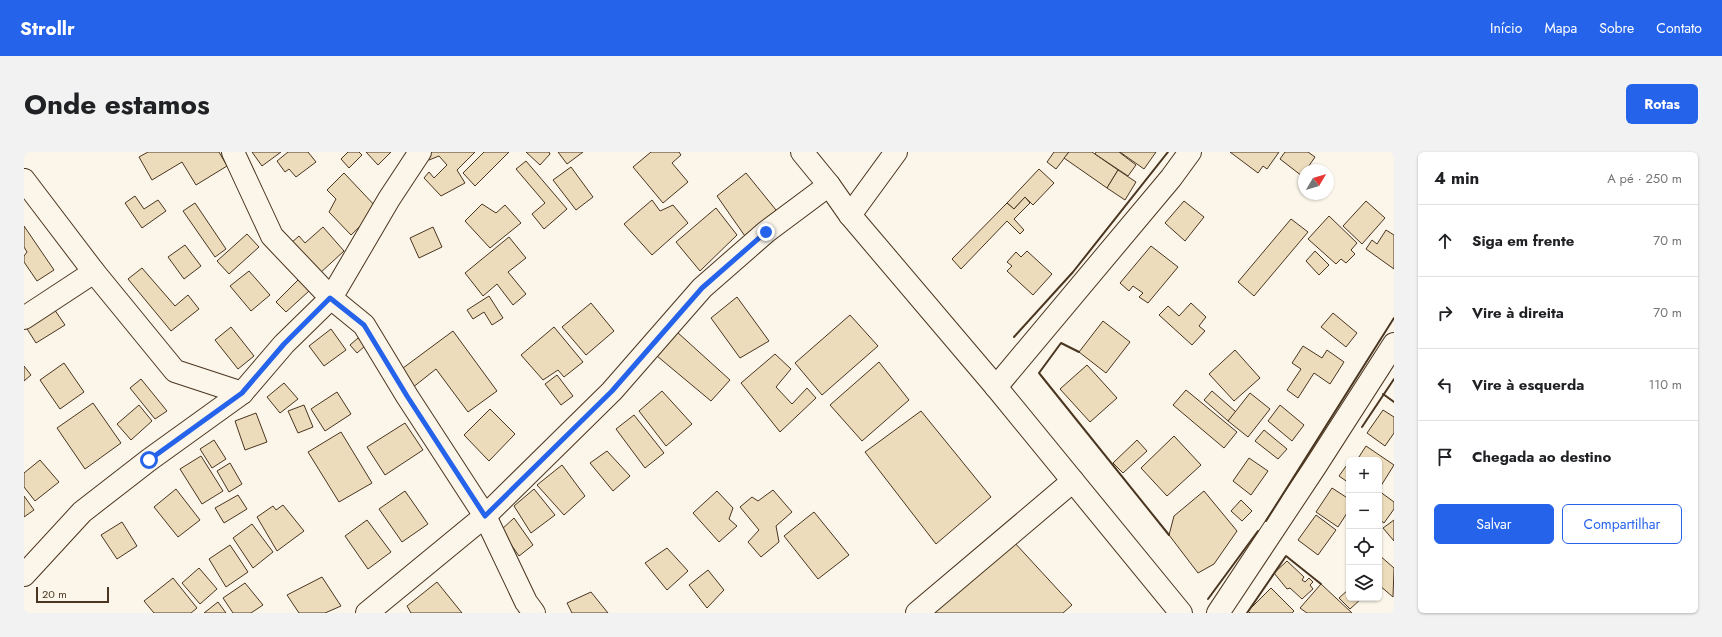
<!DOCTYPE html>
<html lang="pt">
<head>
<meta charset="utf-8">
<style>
	:root { --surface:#fff; --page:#f2f2f2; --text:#202124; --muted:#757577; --line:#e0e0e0; --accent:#2563eb }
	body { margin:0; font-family:Jost,sans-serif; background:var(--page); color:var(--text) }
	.controls { position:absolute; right:12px; bottom:12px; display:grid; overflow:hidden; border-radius:6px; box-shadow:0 1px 3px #0004 }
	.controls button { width:36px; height:36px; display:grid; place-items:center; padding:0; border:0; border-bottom:1px solid var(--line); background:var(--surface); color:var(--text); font:20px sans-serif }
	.compass { position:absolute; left:1274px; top:12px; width:36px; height:36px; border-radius:50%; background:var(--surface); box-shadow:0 1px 3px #0004; rotate:52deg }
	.scale { position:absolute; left:12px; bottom:10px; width:73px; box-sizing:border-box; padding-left:4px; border:2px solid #4a3520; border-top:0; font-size:11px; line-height:14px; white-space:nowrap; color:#4a3520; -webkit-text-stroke:3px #fbf6e9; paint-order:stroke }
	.stop { position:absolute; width:12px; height:12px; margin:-9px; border:3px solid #2563eb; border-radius:50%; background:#fff }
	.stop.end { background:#2563eb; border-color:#fff; box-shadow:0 1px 4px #0008 }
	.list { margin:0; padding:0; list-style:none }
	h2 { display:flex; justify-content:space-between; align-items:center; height:52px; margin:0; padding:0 16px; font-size:17px }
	h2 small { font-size:13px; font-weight:400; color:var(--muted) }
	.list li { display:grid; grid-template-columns:26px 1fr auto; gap:12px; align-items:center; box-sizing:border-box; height:72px; padding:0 16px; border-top:1px solid var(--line) }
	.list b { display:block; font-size:15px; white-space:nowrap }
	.list em { font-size:13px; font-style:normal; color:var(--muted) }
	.actions { display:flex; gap:8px; padding:12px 16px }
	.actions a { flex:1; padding:9px 0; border:1px solid var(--accent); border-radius:6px; text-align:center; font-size:14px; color:var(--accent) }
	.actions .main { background:var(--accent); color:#fff }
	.icon { flex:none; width:22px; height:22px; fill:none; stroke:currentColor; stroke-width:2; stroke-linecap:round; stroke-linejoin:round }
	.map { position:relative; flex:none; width:1370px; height:461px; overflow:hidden; border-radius:6px }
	header { display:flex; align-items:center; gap:24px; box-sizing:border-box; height:56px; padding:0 20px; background:var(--accent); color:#fff }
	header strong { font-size:19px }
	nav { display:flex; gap:22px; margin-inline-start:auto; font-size:14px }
	.intro { display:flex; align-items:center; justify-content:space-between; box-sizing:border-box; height:96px; padding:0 24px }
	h1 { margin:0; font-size:28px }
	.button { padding:10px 18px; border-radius:6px; background:var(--accent); color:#fff; font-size:14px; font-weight:700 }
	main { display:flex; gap:24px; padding:0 24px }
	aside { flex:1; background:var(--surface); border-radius:6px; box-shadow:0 1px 3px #0004 }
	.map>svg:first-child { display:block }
</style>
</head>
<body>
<header>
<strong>Strollr</strong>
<nav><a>Início</a><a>Mapa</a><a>Sobre</a><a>Contato</a></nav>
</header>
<div class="intro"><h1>Onde estamos</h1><a class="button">Rotas</a></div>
<main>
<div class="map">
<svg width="1370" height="461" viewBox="0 0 1370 461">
	<rect width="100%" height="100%" fill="#fbf6e9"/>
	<!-- building -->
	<g fill="#ecdcbc" stroke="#4a3520">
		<polygon points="124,0 195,0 203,14 172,33 158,10 128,28 115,5"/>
		<polygon points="228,0 257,0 238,14"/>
		<polygon points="264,0 284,0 292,10 272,25 265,17 261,20 253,9"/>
		<polygon points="324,0 335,0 338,3 325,16 317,7"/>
		<polygon points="342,0 367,0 354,13"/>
		<polygon points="406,0 451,0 433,18 441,31 417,44 400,26 405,20 410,26 423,13 415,4 405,8 401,5"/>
		<polygon points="460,0 485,0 451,34 439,21"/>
		<polygon points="502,0 525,0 526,2 516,13"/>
		<polygon points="534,0 559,0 543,12"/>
		<polygon points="627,0 655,0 657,3 648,11 664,30 639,51 609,15"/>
		<polygon points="1030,0 1045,0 1032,17 1023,10"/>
		<polygon points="1045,0 1068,0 1094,18 1083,36 1040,6"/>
		<polygon points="1072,0 1095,0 1112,13 1104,24 1071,2"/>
		<polygon points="1096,0 1132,0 1120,17"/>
		<polygon points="1206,0 1255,0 1243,17 1239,14 1234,21"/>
		<polygon points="1261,0 1284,0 1291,5 1278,24 1256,7"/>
		<polygon points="502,9 543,57 520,77 508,62 521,51 492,17"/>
		<polygon points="547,15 569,45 552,58 529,28"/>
		<polygon points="1015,17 1030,31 1009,53 1001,45 990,57 983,51"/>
		<polygon points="1094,18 1112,30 1101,48 1083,36"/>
		<polygon points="320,21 354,57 327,83 305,60 312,47 303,38"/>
		<polygon points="722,21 752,58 723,87 693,44"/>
		<polygon points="111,44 120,57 134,48 142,59 118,76 101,51"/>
		<polygon points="1001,45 1006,51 990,67 1000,78 996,82 983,69 937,117 928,107 983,51 990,57"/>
		<polygon points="628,48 636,59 649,53 664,71 628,103 600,72"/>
		<polygon points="1160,49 1180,65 1161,89 1141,71"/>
		<polygon points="1342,49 1361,66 1338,92 1319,74"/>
		<polygon points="171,51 202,97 191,105 159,59"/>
		<polygon points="458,52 472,61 481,53 497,71 466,96 441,69"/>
		<polygon points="692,56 713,83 676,119 652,90"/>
		<polygon points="1305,64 1333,91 1327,98 1331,102 1322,111 1317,107 1312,112 1284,87"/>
		<polygon points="1267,67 1284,80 1230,144 1214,130"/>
		<polygon points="0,74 30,118 13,129 0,110 0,104 3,100 0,95"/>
		<polygon points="299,75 320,99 295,122 267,91 275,84 281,91"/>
		<polygon points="409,75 418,95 395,106 386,86"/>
		<polygon points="1362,78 1370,83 1370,117 1342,97 1348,88 1353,92"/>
		<polygon points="223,82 235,95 205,122 193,109"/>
		<polygon points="485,85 502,106 484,120 502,142 489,153 473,132 459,144 441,121"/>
		<polygon points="161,93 177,114 160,127 144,105"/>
		<polygon points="1127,94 1154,115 1124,151 1115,145 1119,141 1109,134 1105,139 1096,131"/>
		<polygon points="1003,99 1028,122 1009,143 983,119 988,114 983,110 992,100 997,105"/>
		<polygon points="1291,99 1305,113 1295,123 1282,109"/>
		<polygon points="118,116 151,154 164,143 175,157 147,179 104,127"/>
		<polygon points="225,119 246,143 227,159 206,134"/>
		<polygon points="274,128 285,139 262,160 252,150"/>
		<polygon points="465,144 479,166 468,173 460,160 449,167 443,158"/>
		<polygon points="713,145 745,189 716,206 687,166"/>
		<polygon points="567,151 590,179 562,203 538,175"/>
		<polygon points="1167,151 1182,165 1175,174 1181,179 1168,193 1135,163 1144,154 1155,164"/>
		<polygon points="28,154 41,173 12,191 0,172"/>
		<polygon points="1309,161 1333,181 1322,195 1297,175"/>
		<polygon points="826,163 854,194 798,243 771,211"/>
		<polygon points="1079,169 1106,190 1082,221 1055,200"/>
		<polygon points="207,175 230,204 214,217 191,188"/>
		<polygon points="530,175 559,210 540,225 534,218 519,228 497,203"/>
		<polygon points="307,177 322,198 300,214 285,194"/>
		<polygon points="429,179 473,239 444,260 412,217 388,236 375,219"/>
		<polygon points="653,180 706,228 687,249 633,204"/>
		<polygon points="334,186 341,194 333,201 326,193"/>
		<polygon points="1279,194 1298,206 1303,198 1320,210 1306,232 1290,221 1274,246 1263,238 1277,217 1268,211"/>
		<polygon points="1211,198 1236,226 1210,249 1185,222"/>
		<polygon points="751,202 767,217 752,235 768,252 783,236 792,246 756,280 717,231"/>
		<polygon points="855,210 885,248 838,289 806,253"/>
		<polygon points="40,211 60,240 36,257 16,228"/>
		<polygon points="1063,213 1093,246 1066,270 1036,237"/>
		<polygon points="0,214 7,223 0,229"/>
		<polygon points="533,223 549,244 537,253 521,232"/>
		<polygon points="117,227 143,259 131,267 106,236"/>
		<polygon points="260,231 274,247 256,261 243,245"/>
		<polygon points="1162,238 1213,280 1200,296 1149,253"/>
		<polygon points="638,239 668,272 642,294 615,259"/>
		<polygon points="1188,239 1212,260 1204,269 1180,248"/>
		<polygon points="313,240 327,262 301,279 287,257"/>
		<polygon points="1226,241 1246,257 1224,285 1204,269"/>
		<polygon points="69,251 97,291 61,317 33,276"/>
		<polygon points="115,253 128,269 107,288 93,272"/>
		<polygon points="280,253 289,275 274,281 264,259"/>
		<polygon points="1256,253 1280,273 1268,289 1244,269"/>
		<polygon points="466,257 491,282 465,309 440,283"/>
		<polygon points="1359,258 1370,265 1370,281 1361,294 1343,281"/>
		<polygon points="897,259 967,345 912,392 841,300"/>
		<polygon points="232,261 243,290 221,298 211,269"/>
		<polygon points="610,263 640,301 621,316 592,277"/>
		<polygon points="381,271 399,298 361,323 343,295"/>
		<polygon points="1240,278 1263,297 1254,307 1231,289"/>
		<polygon points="317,280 348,331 315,350 284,300"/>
		<polygon points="1150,284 1177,313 1143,344 1117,316"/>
		<polygon points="190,288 202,307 188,316 176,297"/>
		<polygon points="1113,288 1123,299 1099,321 1089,311"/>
		<polygon points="1342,294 1370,313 1355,337 1355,308 1333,308"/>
		<polygon points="583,299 606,324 589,339 566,311"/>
		<polygon points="177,304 199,339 178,352 156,317"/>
		<polygon points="1225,306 1244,319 1227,343 1209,329"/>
		<polygon points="16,308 35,330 11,349 0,335 0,321"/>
		<polygon points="1325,310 1325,331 1315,324"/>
		<polygon points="206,311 218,332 205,340 193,319"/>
		<polygon points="538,313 561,344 540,363 513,333"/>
		<polygon points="1308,336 1325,347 1325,358 1314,375 1292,360"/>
		<polygon points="152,337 176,368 154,385 130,355"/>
		<polygon points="510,337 531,363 507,381 490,354"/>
		<polygon points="749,338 768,360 752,374 755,390 737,405 724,390 735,378 716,355 728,345 734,349"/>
		<polygon points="381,339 404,372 378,390 355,357"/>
		<polygon points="693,339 709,356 705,367 713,374 695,390 669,361"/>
		<polygon points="1180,339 1213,379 1190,412 1174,421 1145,383 1150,364"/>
		<polygon points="1355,339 1370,350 1370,357 1360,371 1355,367"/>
		<polygon points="214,343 223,357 200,371 191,356"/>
		<polygon points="0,344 10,358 0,365"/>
		<polygon points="1217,348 1228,359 1218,369 1207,359"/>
		<polygon points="259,353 280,379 253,399 233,365 249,354 252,358"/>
		<polygon points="790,360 825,403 794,427 760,384"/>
		<polygon points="1292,363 1312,378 1294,403 1274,388"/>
		<polygon points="490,366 509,393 495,404 477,378"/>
		<polygon points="343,368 367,400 344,417 321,384"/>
		<polygon points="1370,368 1370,389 1359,376"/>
		<polygon points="98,370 113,394 93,407 77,383"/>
		<polygon points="228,372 249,400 229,416 209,386"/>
		<polygon points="989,389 1048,453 1039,461 908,461"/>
		<polygon points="206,393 224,420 202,435 185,407"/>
		<polygon points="643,396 664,419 643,438 621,411"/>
		<polygon points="1355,403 1370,416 1369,445 1355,433"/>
		<polygon points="1263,409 1280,425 1278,428 1281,430 1285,426 1289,430 1286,433 1289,437 1278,447 1266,436 1263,437 1250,421"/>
		<polygon points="175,416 193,437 176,452 158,431"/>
		<polygon points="684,418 700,438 683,456 665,433"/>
		<polygon points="298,425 317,454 301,461 275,461 263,443"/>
		<polygon points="149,426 173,456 167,461 130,461 120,449"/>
		<polygon points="413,430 438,461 387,461 383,454"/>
		<polygon points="221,431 239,453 227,461 209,461 199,446"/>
		<polygon points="1297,432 1328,461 1283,461 1276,456"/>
		<polygon points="1247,436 1270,459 1268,461 1226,461 1224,459"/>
		<polygon points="1325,437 1325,446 1338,446 1326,457 1315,446"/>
		<polygon points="567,440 584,461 548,461 543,451"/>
		<polygon points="194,450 202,461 180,461"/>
	</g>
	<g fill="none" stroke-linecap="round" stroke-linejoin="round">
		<defs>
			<g id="minor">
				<polyline points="396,0 365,47 307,146 340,173 383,244 461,364 502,450 510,461"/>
				<polyline points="0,28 70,120 151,219 218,241"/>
				<polyline points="826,63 872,0"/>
				<polyline points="0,166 70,120"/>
				<polyline points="972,235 1147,26 1166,0"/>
				<polyline points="0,423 58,360 125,308 218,241 260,192 307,146 248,84 209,0"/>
				<polyline points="343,461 461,364 588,239 678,136 742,80 805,33"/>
				<polyline points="893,461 1049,329"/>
				<polyline points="1194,461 1291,315 1370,192"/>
			</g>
			<polyline id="primary" points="778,0 805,33 826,63 972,235 1157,461"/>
		</defs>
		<!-- minor casing -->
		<use href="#minor" stroke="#4a3520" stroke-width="24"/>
		<!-- primary casing -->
		<use href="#primary" stroke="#4a3520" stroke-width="24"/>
		<!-- minor -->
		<use href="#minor" stroke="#fbf6e9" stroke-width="22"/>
		<!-- primary -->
		<use href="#primary" stroke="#fbf6e9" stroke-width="22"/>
		<!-- wall -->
		<g stroke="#4a3520" stroke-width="2">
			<polyline points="990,185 1049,120 1144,0"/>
			<polyline points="1055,200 1037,191 1015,221 1145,383"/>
			<polyline points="1359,242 1370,250"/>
			<polyline points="1338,275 1370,227"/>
			<polyline points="1242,369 1370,166"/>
			<polyline points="1184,447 1234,379"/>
			<polyline points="1223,461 1262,404 1297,432"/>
		</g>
	</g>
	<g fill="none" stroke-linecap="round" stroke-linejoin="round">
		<!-- route -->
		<polyline stroke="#2563eb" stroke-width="5" points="125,308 218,241 260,192 306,146 340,173 383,244 461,364 588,239 678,136 742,80"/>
	</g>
</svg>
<div class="controls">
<button>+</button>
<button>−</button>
<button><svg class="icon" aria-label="locate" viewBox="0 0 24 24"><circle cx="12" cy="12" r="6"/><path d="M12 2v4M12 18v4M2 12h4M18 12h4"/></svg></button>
<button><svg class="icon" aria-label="layers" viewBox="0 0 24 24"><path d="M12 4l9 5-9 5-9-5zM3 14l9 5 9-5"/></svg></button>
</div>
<svg class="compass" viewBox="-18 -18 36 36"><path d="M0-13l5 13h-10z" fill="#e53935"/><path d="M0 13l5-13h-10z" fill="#757577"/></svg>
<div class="scale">20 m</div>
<div class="stop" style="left:125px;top:308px"></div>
<div class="stop end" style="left:742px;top:80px"></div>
</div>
<aside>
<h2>4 min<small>A pé · 250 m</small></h2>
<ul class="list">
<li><svg class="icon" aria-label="ahead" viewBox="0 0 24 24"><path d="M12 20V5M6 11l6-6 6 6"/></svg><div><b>Siga em frente</b></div><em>70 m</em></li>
<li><svg class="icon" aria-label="right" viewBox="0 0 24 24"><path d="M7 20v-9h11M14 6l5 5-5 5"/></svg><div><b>Vire à direita</b></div><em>70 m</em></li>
<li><svg class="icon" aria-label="left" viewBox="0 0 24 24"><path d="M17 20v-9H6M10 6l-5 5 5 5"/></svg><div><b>Vire à esquerda</b></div><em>110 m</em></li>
<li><svg class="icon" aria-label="arrive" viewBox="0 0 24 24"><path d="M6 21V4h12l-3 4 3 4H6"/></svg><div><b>Chegada ao destino</b></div></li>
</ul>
<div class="actions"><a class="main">Salvar</a><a>Compartilhar</a></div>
</aside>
</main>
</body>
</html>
